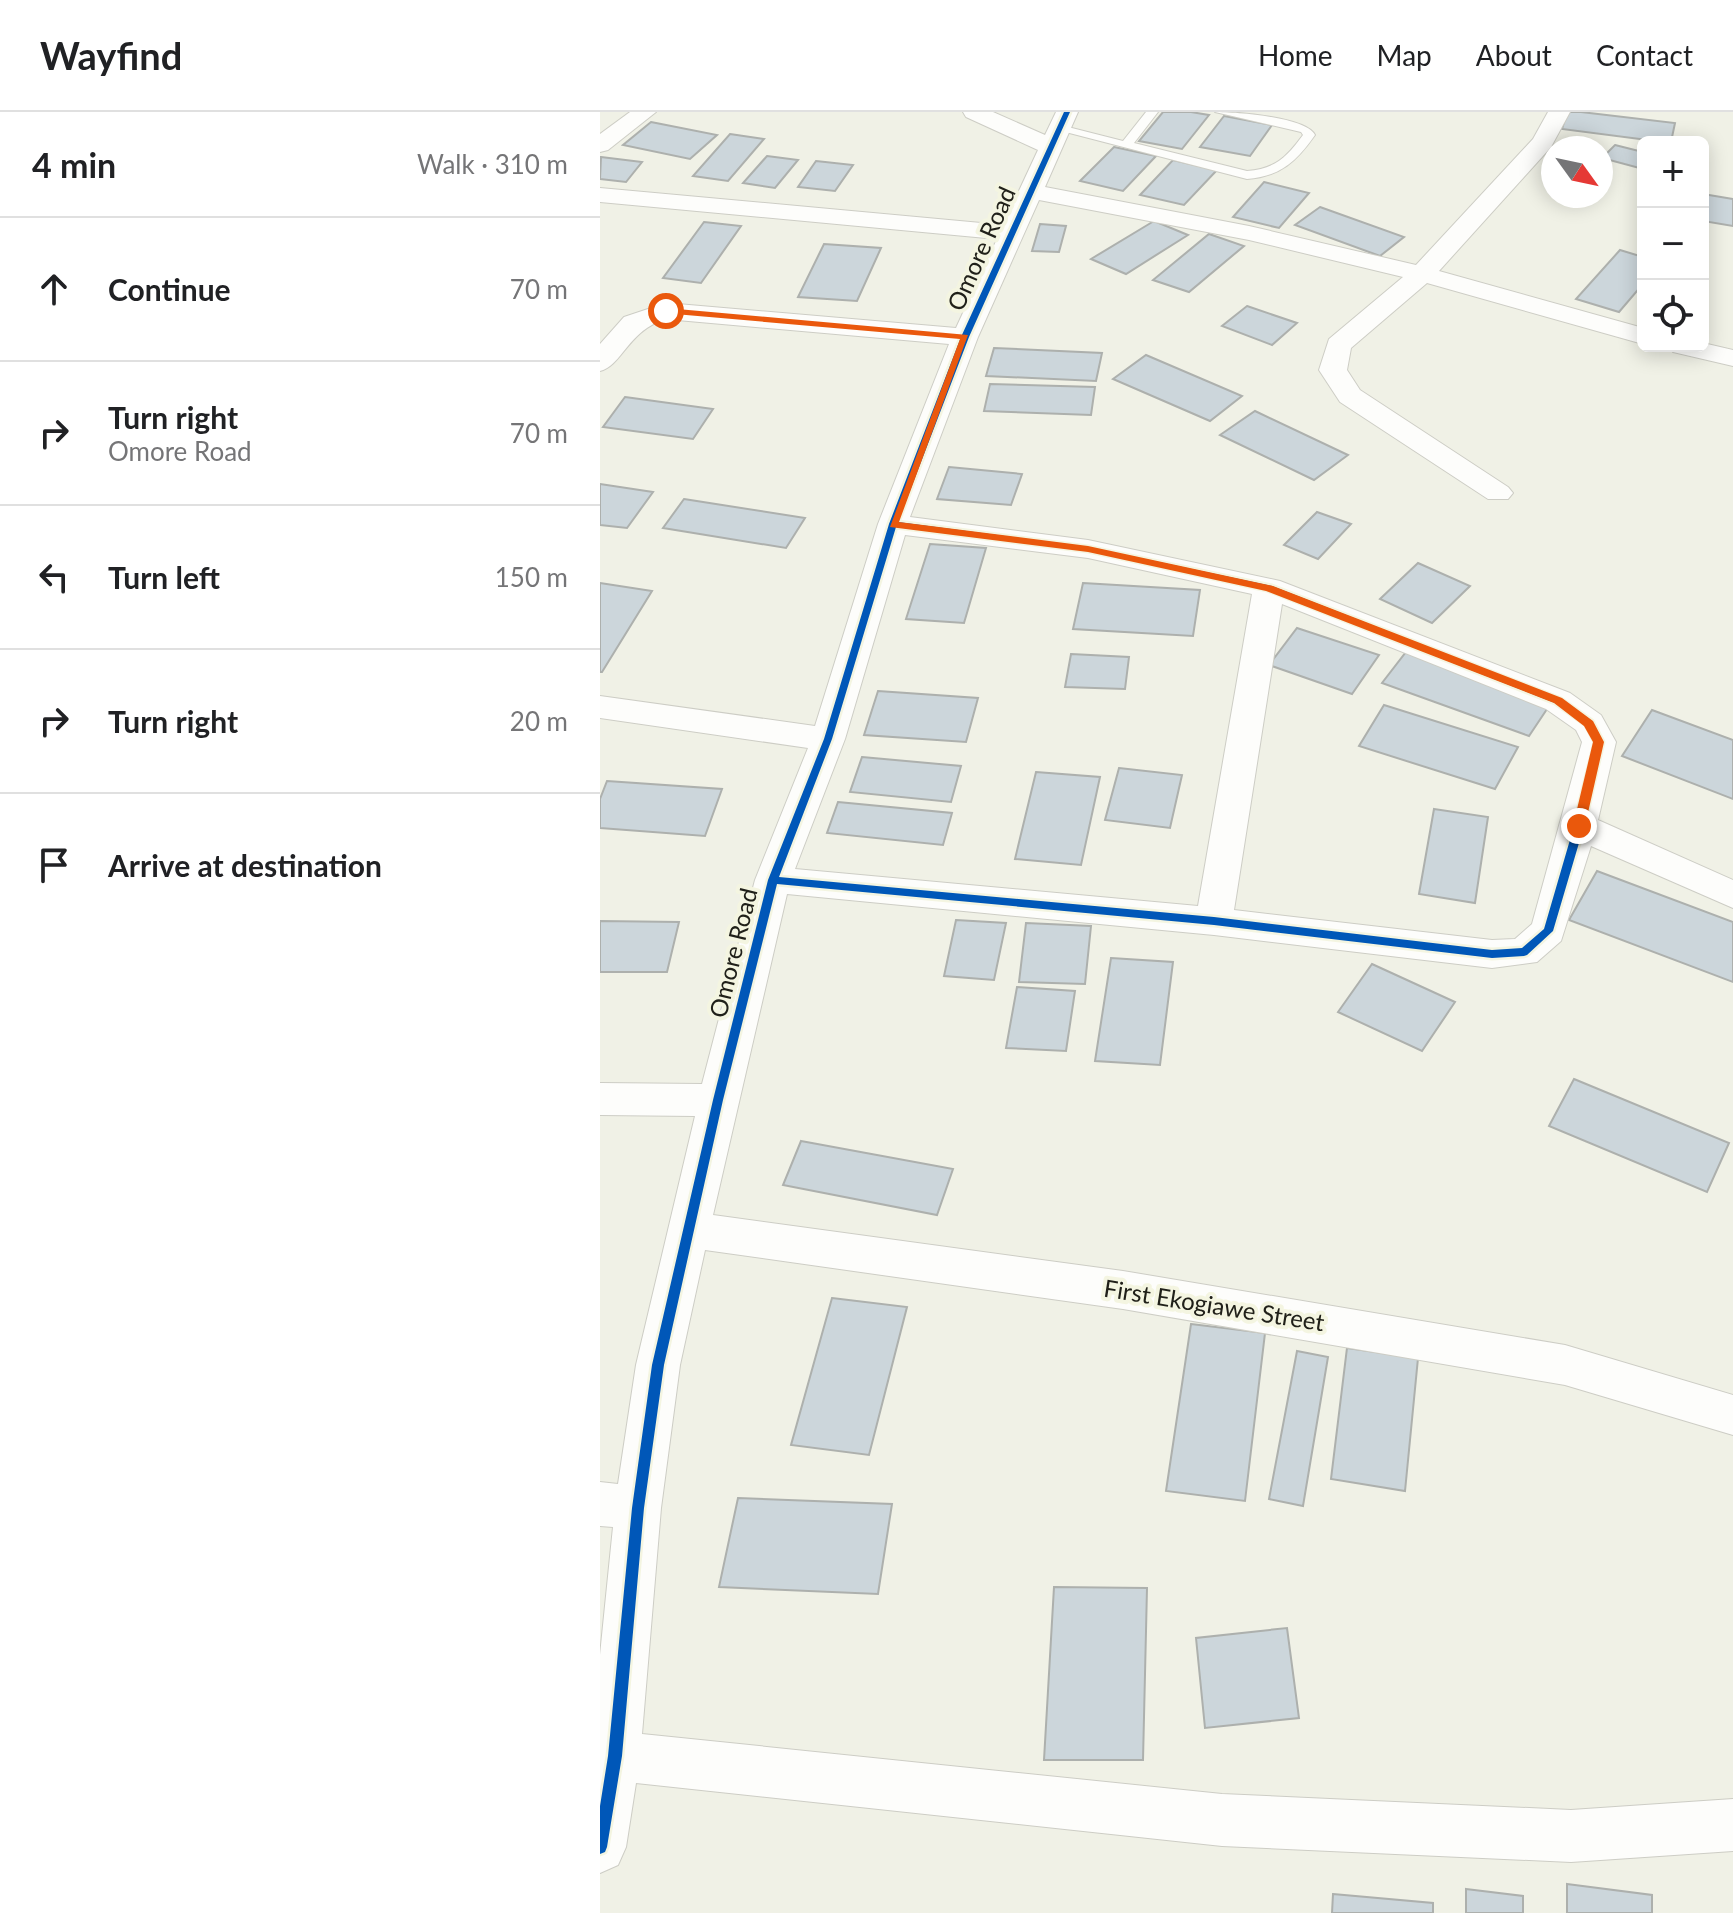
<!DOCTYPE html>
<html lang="en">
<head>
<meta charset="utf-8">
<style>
	:root { --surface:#fff; --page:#f6f6f6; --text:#202124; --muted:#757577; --line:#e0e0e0 }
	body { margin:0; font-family:Lato,sans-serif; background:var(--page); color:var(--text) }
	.controls { position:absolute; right:24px; top:24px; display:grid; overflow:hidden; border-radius:12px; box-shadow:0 4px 20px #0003 }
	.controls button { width:72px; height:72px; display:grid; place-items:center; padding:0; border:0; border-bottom:2px solid var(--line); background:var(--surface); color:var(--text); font:40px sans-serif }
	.compass { position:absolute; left:941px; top:24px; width:72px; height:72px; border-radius:50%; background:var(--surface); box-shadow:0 4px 20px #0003; rotate:123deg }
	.stop { position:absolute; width:24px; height:24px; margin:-18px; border:6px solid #ea580c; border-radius:50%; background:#fff }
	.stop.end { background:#ea580c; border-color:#fff; box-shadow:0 2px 8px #0008 }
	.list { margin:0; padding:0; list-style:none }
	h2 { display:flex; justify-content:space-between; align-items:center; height:104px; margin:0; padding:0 32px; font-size:34px }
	h2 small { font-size:26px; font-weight:400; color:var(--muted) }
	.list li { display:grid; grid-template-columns:52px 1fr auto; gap:24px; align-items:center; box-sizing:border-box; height:144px; padding:0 32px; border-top:2px solid var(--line) }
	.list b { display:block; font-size:30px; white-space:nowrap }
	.list p { margin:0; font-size:26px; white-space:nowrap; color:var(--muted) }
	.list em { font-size:26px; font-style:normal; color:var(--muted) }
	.icon { flex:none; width:44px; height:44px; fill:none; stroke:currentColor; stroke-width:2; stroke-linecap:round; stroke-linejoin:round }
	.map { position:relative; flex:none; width:1133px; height:1801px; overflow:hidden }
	header { display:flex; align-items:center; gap:48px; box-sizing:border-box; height:112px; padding:0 40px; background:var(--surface); border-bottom:2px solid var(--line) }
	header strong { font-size:38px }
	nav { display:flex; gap:44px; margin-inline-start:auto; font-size:28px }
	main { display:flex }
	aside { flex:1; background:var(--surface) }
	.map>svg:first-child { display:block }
</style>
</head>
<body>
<header>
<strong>Wayfind</strong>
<nav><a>Home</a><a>Map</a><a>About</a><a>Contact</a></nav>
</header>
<main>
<aside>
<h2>4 min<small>Walk · 310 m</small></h2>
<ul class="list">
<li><svg class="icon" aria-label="ahead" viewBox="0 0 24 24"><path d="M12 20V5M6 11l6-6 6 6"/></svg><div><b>Continue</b></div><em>70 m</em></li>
<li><svg class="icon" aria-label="right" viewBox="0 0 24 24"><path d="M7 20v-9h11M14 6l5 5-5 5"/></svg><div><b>Turn right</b><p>Omore Road</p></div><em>70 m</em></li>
<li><svg class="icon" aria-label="left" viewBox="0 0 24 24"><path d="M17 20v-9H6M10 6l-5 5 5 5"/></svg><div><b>Turn left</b></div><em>150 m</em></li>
<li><svg class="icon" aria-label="right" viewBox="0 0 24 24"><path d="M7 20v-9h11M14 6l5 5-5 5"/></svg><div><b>Turn right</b></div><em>20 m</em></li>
<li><svg class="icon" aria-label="arrive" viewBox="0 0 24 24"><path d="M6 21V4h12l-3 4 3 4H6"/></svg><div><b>Arrive at destination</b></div></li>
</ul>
</aside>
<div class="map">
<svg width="1133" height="1801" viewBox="0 0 1133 1801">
	<rect width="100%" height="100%" fill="#f0f1e6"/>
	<!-- building -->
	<g fill="#ccd6db" stroke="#adb0ad" stroke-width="2">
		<polygon points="563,0 591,0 609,3 582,37 539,29"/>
		<polygon points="967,0 981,0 1075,11 1071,30 1063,30 962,17"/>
		<polygon points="624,4 672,13 650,44 600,35"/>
		<polygon points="51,10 117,23 90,47 23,33"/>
		<polygon points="130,22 164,27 128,69 93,64"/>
		<polygon points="1015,33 1043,40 1043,57 1002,46"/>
		<polygon points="514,35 556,44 523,79 480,69"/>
		<polygon points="167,44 198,48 175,76 143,71"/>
		<polygon points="1,45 42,50 26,70 0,67"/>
		<polygon points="573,48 617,58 584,93 540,83"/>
		<polygon points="216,49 253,53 235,79 198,75"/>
		<polygon points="664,70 709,81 679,116 633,105"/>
		<polygon points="1103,82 1133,87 1133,114 1103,109"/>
		<polygon points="720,95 804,125 780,144 695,113"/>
		<polygon points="554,109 588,123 526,162 491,147"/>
		<polygon points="104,110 141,114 101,171 63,166"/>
		<polygon points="440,112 466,114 459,140 432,139"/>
		<polygon points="609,122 644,134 589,180 553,168"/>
		<polygon points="224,132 281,136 257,189 198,185"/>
		<polygon points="1020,138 1043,145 1043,172 1019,200 976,187"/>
		<polygon points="647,194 697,211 672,233 622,214"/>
		<polygon points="394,236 502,241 496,269 386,264"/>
		<polygon points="546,243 642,284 610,309 513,267"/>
		<polygon points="390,272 495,275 491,303 384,299"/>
		<polygon points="25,285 113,297 93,327 3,315"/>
		<polygon points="655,299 748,343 714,368 620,323"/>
		<polygon points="349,355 422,362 411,393 337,387"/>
		<polygon points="0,372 53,380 27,416 0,413"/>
		<polygon points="84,387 205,406 186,436 63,416"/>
		<polygon points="717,400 751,412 718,447 684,433"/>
		<polygon points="330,432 386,436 364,511 306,507"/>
		<polygon points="818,451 870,474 832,511 780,487"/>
		<polygon points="0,471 52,479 2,560 0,560"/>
		<polygon points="483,471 600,478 593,524 473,517"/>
		<polygon points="697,516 779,543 752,582 669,553"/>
		<polygon points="806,540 951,591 929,624 782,571"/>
		<polygon points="471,542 529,545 525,577 465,575"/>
		<polygon points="278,579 378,586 366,630 264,623"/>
		<polygon points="784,593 918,635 895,677 759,634"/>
		<polygon points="1052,598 1133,628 1133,687 1022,644"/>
		<polygon points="262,645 361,654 351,690 250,680"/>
		<polygon points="519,656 582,663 570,716 505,708"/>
		<polygon points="436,660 500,665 481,753 415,747"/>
		<polygon points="7,669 122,677 105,724 0,716 0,687"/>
		<polygon points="238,690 352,701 343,733 227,721"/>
		<polygon points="834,697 888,705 875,791 819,782"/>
		<polygon points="997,759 1133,810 1133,870 969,808"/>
		<polygon points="356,808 406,811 394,868 344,864"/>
		<polygon points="0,809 79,810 67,860 0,860"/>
		<polygon points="426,811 491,814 485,872 419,870"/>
		<polygon points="511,846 573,850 560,953 495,949"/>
		<polygon points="772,852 855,890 822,939 738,900"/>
		<polygon points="417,875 475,879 466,939 406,936"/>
		<polygon points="974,967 1129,1031 1107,1080 949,1014"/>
		<polygon points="201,1029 353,1057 337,1103 183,1073"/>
		<polygon points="232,1186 307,1195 269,1343 191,1333"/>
		<polygon points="591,1212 665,1221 645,1389 566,1379"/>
		<polygon points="747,1236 818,1246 805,1379 731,1367"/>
		<polygon points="697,1239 728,1245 703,1394 669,1387"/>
		<polygon points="138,1386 292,1392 278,1482 119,1475"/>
		<polygon points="454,1475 547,1476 543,1648 444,1648"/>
		<polygon points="687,1516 699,1606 605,1616 596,1526"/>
		<polygon points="967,1772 1052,1783 1052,1801 967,1801"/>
		<polygon points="866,1777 923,1784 923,1801 866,1801"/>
		<polygon points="733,1782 833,1791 833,1801 732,1801"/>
	</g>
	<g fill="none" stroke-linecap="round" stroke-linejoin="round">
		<defs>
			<path id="lane" d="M546,0H558L534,31L647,59C675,57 687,45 703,23L701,20L615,0C636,0 706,5 715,23C696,50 681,64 647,67L454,17L460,13L523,29Z"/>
			<g id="street">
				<polygon points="30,0 56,0 8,38 0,40 0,22"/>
				<path d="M363,0H393L445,23L456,0H478L445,75L649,114L816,153L933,27L948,0H970L951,35L839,159L1043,216V232L827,171L751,236L747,258L760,278L908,375L913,381L908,387H888L740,290L719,258L729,227L803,165L649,128L439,88L378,225L310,405L488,428L680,469L970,581L1001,603L1016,630L998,708L1133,768V796L991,734L961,829L937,850L892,856L614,823L187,782L113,1103L523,1159L965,1233L1133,1283V1323L965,1273L523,1197L105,1138L80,1253L61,1396L42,1622L622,1682L971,1698L1133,1687V1739L971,1750L622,1734L36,1671L26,1735L18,1753L0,1761V1543L13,1415L0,1414V1370L18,1372L36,1253L95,1004L0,1003V971L102,972L155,768L208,636L0,606V584L215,614L278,412L349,232L66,207C28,218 22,254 0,259V232L24,205L66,191L356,216L397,127L0,90V76L403,113L438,38L366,5ZM305,423L488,446L652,482L598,794L195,757L245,627ZM682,492L946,597L976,618L982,630L932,812L915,827L892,828L634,798Z"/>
				<polygon points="1103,231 1133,238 1133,254 1073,240 1069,234 1103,234"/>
			</g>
		</defs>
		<!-- lane casing -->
		<use href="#lane" stroke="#cdcdc5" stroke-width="2"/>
		<!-- street casing -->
		<use href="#street" stroke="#cdcdc5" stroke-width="2"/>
		<!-- lane -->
		<use href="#lane" fill="#fdfdfb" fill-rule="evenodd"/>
		<!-- street -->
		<use href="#street" fill="#fdfdfb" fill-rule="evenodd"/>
		<defs>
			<path id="cycleway" d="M464,0H470L369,225L298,410L488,435L672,474L961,587L992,609L1003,630L984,714L953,819L927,843L924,844L892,846L614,813L177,772L123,988L64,1253L44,1396L22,1644L7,1735L5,1740L0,1742V1694L8,1644L32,1396L52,1253L113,988L168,768L224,627L289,412L361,225ZM296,415L488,439L667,478L955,591L986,613L995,630L974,714L944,817L922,836L892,838L614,805L179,765L232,627Z"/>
		</defs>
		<!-- cycleway casing -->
		<use href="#cycleway" stroke="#f4f5e1" stroke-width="5"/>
		<!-- cycleway -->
		<use href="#cycleway" fill="#0057b8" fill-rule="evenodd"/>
	</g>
	<!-- route -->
	<polygon fill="#ea580c" points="66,196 368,223 299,410 488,434 673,474 962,586 993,609 1004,630 985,714 979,718 973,714 993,630 984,614 954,591 666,479 488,440 290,415 360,227 63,201"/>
	<g text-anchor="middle" stroke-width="8" stroke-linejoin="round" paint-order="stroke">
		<!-- street labels -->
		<g font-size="24" fill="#202019" stroke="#f4f5e1">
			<text transform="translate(382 137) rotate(-66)" y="8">Omore Road</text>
			<text transform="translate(134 841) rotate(-76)" y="8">Omore Road</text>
			<text transform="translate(614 1194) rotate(9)" y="8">First Ekogiawe Street</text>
		</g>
	</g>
</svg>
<div class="controls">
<button>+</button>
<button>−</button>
<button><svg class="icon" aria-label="locate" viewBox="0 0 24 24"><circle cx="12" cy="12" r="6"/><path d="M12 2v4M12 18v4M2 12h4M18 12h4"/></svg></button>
</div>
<svg class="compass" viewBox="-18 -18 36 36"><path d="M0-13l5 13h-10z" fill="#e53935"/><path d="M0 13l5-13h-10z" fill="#757577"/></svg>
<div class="stop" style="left:66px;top:199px"></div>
<div class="stop end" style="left:979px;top:714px"></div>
</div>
</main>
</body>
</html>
